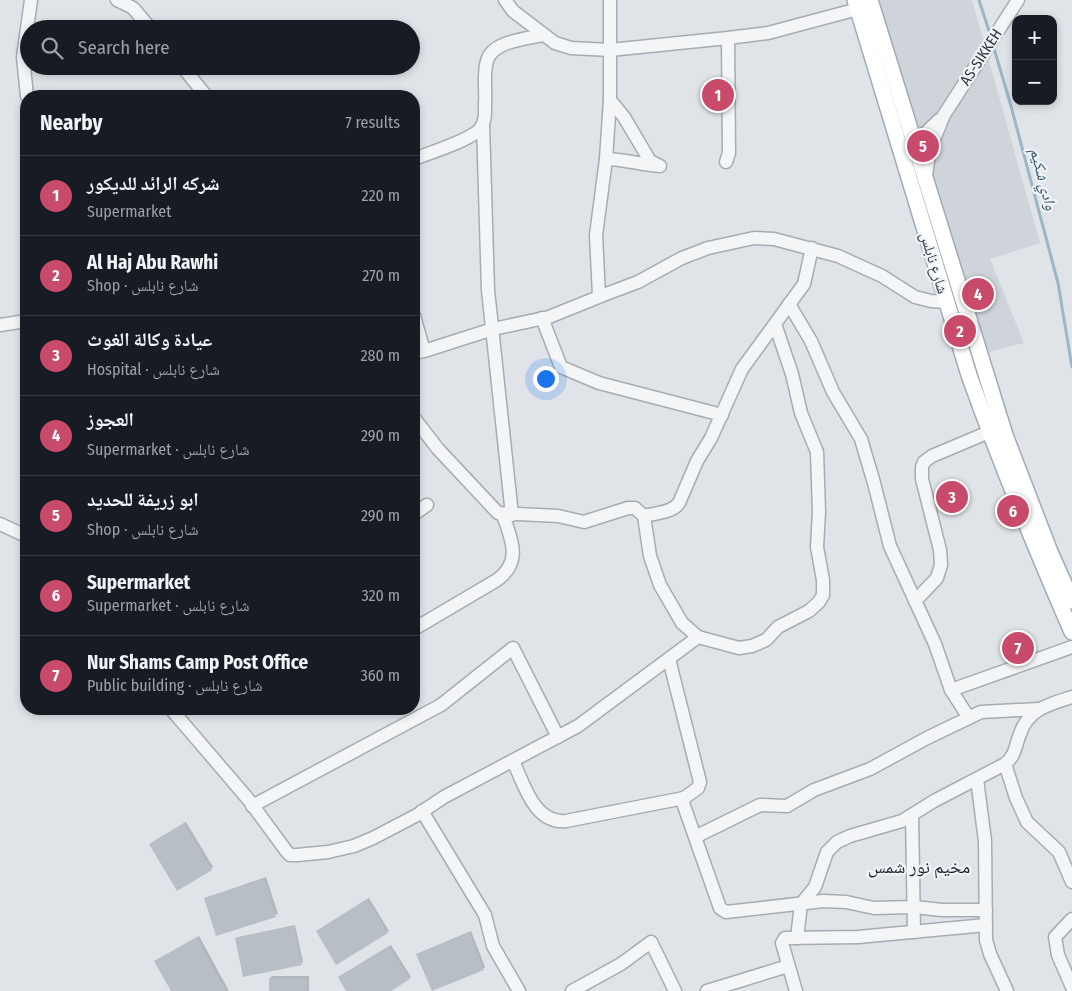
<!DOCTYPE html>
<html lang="en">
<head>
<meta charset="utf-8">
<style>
	:root { --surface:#171b24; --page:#242831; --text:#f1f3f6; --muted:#9ea1a6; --line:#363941; --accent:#c84b6c }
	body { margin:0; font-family:"Fira Sans Condensed","Noto Naskh Arabic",sans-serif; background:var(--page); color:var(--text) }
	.controls { position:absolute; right:15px; top:15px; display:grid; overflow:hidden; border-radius:10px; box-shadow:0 2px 8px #0003 }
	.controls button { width:45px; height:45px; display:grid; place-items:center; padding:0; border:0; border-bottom:1px solid var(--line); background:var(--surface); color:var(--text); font:25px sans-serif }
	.you { position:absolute; left:545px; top:378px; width:18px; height:18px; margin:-12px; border:4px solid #fff; border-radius:50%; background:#1a73e8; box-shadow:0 0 0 8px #1a73e833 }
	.badge { display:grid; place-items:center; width:32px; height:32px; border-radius:50%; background:var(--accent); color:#fff; font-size:16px; font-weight:700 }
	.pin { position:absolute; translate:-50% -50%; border:2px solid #fff; box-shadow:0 1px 5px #0006 }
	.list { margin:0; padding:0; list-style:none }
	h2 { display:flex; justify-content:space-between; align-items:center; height:65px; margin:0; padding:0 20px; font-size:21px }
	h2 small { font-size:16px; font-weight:400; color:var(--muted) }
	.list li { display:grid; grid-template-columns:32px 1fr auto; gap:15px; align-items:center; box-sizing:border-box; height:80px; padding:0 20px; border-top:1px solid var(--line) }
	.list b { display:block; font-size:19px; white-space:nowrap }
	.list p { margin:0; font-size:16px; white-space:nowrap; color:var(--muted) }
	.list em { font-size:16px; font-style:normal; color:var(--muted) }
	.icon { flex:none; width:28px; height:28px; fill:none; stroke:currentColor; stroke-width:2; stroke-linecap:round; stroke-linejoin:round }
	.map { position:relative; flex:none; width:1072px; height:991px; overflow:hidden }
	.search { position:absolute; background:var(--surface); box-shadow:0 2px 8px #0003; left:20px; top:20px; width:400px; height:55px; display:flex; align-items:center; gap:12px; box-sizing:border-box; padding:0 18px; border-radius:28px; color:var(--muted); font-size:19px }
	.panel { position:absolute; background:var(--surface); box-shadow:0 2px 8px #0003; left:20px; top:90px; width:400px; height:625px; border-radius:20px }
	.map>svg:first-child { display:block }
</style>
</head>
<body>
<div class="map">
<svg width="1072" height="991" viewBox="0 0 1072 991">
	<rect width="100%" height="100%" fill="#e0e4e8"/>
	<!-- built -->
	<polygon fill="#ced4da" points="854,0 972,0 1040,243 990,259 1024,343 982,354 912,158 875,75"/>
	<!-- shadow -->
	<g fill="#0003">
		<polygon points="186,822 213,867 211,869 153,842"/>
		<polygon points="266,877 278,914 217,934 205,898"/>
		<polygon points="369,898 389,931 387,932 317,931"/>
		<polygon points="295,925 303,962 301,963 236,939 238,937"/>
		<polygon points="471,931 485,967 483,969 420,953"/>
		<polygon points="199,936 229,991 172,991 156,961"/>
		<polygon points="391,945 411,977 388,991 348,991 339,977"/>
		<polygon points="272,976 309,976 309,991 271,991 270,978"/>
	</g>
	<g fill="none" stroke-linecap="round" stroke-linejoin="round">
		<!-- stream -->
		<g stroke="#9db6c7" stroke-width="3">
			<polyline points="979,0 991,37"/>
			<polyline points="993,45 1011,106 1058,283 1072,367"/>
		</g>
	</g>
	<!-- building -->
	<g fill="#b8bec5">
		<polygon points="184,823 212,870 177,891 149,844"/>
		<polygon points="265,879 276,917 216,936 204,898"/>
		<polygon points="367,899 388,933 336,965 316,931"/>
		<polygon points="294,926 302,965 243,977 235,938"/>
		<polygon points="469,932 484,970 432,991 416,954"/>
		<polygon points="197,937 226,991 171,991 154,961"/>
		<polygon points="389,946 410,979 391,991 346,991 338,977"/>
		<rect x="269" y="978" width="38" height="13"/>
	</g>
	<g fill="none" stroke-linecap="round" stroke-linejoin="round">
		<defs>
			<g id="minor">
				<polyline points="117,0 133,8 151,29"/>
				<polyline points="505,0 513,11 555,43 571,48 610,50 728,38 768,33 858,9"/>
				<polyline points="182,66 206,96"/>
				<polyline points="27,96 23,57 31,0"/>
				<polyline points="483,124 488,290 512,515"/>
				<polyline points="914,144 939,120"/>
				<path d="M414,159C429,153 471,140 480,129C486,121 485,112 485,103C486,90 483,74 487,61C492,41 526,39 543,35"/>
				<path d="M606,159C624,159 641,165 660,166L650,161L624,117L610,100"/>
				<polyline points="726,162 729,153 728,38"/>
				<polyline points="926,175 930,149 944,115 1018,0"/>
				<polyline points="599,296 596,235 606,159 610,100 610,0"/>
				<polyline points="789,304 811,341 833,392 861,439 874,483 890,546 935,644 951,690 969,718"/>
				<polyline points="414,316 424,351"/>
				<polyline points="542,318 561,367 599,383 722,415"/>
				<path d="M775,324L792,374L801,413L817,452L819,511L817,547L823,580V595L819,602L809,611L778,627L766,640L752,646L739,648L698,637L682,623L660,585L650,556L644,516C655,513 672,513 679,503L697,461L711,438L742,369L804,284L812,248"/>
				<polyline points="0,325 26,321"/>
				<polyline points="414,353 424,351 493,329 549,317 606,294 638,282 682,258 708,248 754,238 774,239 838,256 882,276 915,297 931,301 946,302"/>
				<polyline points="414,418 438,449 498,513 558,516 584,522 628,508 635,508 644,516"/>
				<polyline points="414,514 427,505"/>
				<polyline points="0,524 26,536"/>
				<polyline points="915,601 937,578 941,565 940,550 922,479 922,467 924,462 932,456 989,432"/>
				<path d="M414,629L497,580C523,561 511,539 503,515"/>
				<polyline points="669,659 700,782 698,788 684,798 683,803 720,908 726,912 823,901 846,902 874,908 914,907 942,910 986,910"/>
				<polyline points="951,690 1072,647"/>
				<polyline points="171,709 248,799 287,852 290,855 297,855 328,852 354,846 373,838 417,815 444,797 578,726 698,637"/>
				<path d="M513,761C524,784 534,824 566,821L684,798"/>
				<polyline points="1005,764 1016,798 1027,822 1059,852 1072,882"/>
				<polyline points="977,779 985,841 986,940 990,954 1007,991"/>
				<polyline points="252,806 441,705 513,648 558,737"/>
				<polyline points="422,811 485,915 493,946 519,991"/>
				<polyline points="912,815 914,932"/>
				<polyline points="695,837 760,805 787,806 814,790 870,769 927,738 981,712 1039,709"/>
				<polyline points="1072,919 1055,937 1058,955 1072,987"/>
				<path d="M797,938L801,904L815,887L827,852L837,842L850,836L902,821L934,801L1005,764C1016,755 1015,746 1020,734C1028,709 1050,704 1072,697"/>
				<polyline points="572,991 621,964 651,942 675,991"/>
				<polyline points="707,991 788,966"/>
				<polyline points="796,991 782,943 785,938 858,937 986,925"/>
			</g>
			<g id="major">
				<path d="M855,0L969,375C1000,462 1035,547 1072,632"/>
				<polyline points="870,0 1005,435 1050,552 1072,601"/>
			</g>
		</defs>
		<!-- minor casing -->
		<use href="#minor" stroke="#a6acb2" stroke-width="15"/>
		<!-- major casing -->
		<use href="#major" stroke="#a0aab4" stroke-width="18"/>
		<!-- minor -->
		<use href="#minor" stroke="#f3f5f7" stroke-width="12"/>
		<!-- major -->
		<use href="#major" stroke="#fff" stroke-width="15"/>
	</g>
	<g text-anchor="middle" stroke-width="4.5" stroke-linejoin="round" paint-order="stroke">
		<!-- street labels -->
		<g font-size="15" fill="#2a343f" stroke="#f0f3f6">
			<text transform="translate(981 57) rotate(-57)" y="5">AS-SIKKEH</text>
			<text transform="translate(934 263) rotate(73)" y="5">شارع نابلس</text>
		</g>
		<!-- water labels -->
		<g font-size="16" font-style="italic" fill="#365771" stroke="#f0f3f6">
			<text transform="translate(1044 179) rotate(75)" y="6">وادي شكيم</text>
		</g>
		<!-- quarter labels -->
		<g font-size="18" fill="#1c2530" stroke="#f0f3f6">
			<text x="919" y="873">ِمخيم نور شمس</text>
		</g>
	</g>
</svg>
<div class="controls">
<button>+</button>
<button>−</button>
</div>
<div class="you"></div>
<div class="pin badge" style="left:718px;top:95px">1</div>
<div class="pin badge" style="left:960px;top:331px">2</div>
<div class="pin badge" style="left:952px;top:497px">3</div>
<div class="pin badge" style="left:978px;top:294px">4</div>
<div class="pin badge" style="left:923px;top:146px">5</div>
<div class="pin badge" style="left:1013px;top:511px">6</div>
<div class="pin badge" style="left:1018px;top:648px">7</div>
<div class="search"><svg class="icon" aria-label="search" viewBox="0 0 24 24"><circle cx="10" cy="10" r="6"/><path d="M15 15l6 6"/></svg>Search here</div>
<section class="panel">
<h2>Nearby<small>7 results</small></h2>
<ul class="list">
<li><span class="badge">1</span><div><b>شركه الرائد للديكور</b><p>Supermarket</p></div><em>220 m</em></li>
<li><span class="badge">2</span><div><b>Al Haj Abu Rawhi</b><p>Shop · شارع نابلس</p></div><em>270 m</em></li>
<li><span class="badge">3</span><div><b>عيادة وكالة الغوث</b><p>Hospital · شارع نابلس</p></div><em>280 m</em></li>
<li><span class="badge">4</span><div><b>العجوز</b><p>Supermarket · شارع نابلس</p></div><em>290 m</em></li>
<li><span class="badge">5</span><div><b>ابو زريفة للحديد</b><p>Shop · شارع نابلس</p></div><em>290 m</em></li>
<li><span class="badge">6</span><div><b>Supermarket</b><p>Supermarket · شارع نابلس</p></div><em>320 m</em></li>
<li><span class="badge">7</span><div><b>Nur Shams Camp Post Office</b><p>Public building · شارع نابلس</p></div><em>360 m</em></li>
</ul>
</section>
</div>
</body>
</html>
